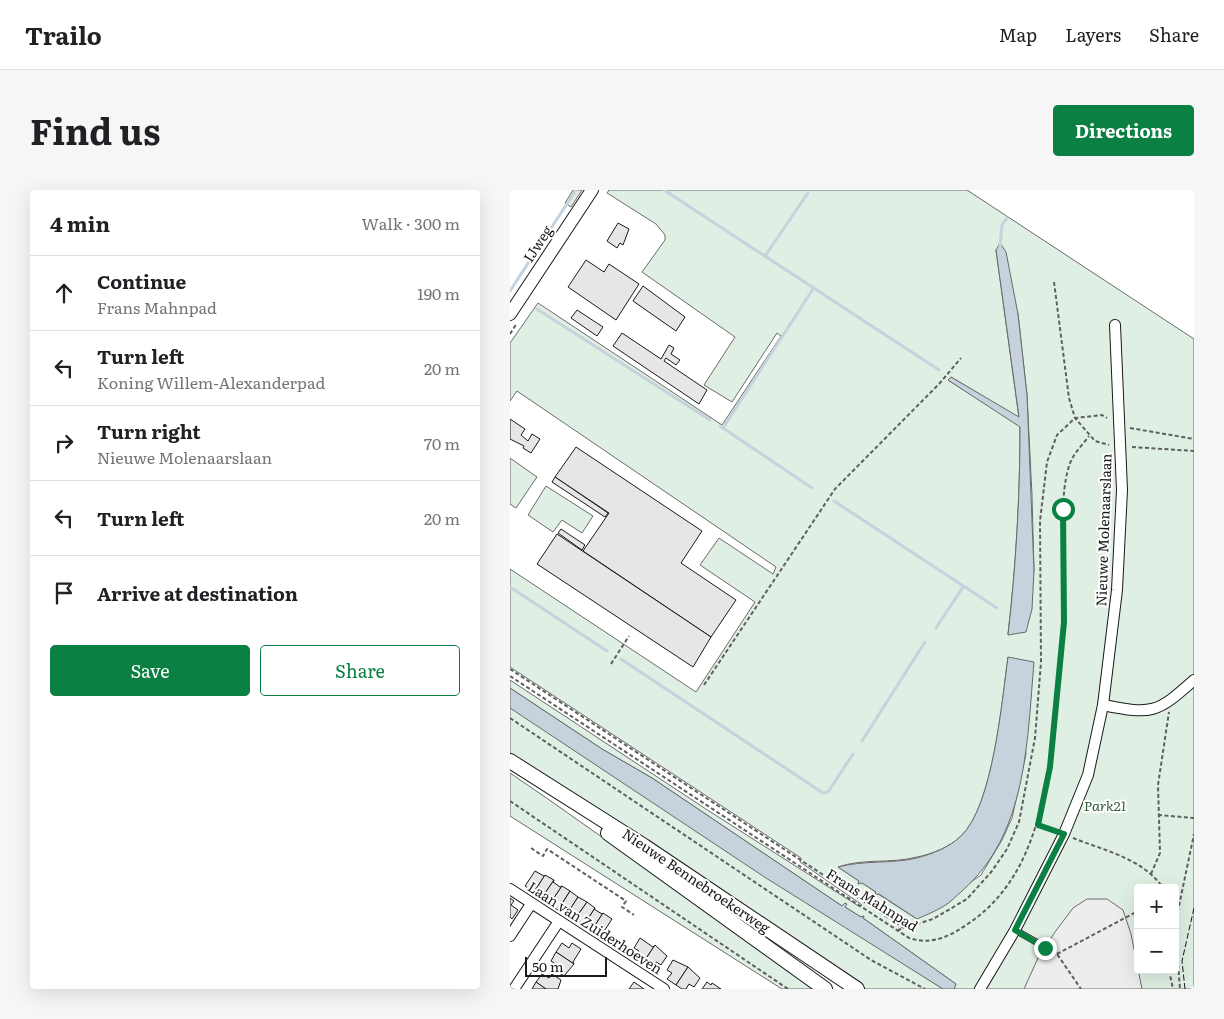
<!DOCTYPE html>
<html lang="en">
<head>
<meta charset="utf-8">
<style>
	:root { --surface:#fff; --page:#f6f6f6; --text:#202124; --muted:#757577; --line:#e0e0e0; --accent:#0b8043 }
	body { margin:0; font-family:Literata,serif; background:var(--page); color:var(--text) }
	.controls { position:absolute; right:15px; bottom:15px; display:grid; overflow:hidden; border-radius:5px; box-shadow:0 5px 20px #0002 }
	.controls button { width:45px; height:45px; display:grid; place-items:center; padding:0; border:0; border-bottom:1px solid var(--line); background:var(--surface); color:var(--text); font:25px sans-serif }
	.scale { position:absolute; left:15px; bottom:12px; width:82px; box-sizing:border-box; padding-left:5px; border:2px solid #1a1a1a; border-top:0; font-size:14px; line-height:18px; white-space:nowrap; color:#1a1a1a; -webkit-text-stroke:4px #fff; paint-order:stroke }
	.stop { position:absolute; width:15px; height:15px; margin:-11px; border:4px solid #0b8043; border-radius:50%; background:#fff }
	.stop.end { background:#0b8043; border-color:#fff; box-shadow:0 1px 5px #0008 }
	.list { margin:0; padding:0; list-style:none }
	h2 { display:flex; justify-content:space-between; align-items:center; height:65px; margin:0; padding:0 20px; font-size:21px }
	h2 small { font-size:16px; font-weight:400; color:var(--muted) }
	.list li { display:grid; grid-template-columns:32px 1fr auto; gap:15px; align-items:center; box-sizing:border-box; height:75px; padding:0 20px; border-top:1px solid var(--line) }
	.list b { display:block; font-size:19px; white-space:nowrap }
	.list p { margin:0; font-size:16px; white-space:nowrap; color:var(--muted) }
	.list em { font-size:16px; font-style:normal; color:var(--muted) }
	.actions { display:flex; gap:10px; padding:15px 20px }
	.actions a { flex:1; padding:11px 0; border:1px solid var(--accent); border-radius:5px; text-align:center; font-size:18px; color:var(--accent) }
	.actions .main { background:var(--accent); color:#fff }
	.icon { flex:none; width:28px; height:28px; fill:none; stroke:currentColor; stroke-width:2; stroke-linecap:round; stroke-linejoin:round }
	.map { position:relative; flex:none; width:684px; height:799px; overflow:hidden; border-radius:5px }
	header { display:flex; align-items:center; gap:30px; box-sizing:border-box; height:70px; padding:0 25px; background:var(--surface); border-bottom:1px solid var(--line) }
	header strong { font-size:24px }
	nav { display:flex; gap:28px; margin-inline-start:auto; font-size:18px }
	.intro { display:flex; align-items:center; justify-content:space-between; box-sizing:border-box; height:120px; padding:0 30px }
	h1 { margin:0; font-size:35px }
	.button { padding:12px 22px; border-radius:5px; background:var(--accent); color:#fff; font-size:18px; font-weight:700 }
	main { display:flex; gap:30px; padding:0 30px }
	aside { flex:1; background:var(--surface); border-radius:5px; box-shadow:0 5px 20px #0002 }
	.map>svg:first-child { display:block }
</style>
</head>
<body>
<header>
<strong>Trailo</strong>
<nav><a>Map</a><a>Layers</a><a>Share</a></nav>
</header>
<div class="intro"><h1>Find us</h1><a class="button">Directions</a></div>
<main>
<aside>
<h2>4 min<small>Walk · 300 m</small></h2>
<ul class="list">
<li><svg class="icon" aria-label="ahead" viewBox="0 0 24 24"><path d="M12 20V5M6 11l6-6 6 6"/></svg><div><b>Continue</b><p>Frans Mahnpad</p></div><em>190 m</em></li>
<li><svg class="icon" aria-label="left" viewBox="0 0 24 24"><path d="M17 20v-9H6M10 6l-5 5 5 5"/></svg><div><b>Turn left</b><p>Koning Willem-Alexanderpad</p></div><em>20 m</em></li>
<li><svg class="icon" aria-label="right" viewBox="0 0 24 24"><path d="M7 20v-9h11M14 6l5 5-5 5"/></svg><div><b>Turn right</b><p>Nieuwe Molenaarslaan</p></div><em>70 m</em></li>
<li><svg class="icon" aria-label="left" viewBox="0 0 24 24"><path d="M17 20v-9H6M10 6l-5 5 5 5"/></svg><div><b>Turn left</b></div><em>20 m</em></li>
<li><svg class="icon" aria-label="arrive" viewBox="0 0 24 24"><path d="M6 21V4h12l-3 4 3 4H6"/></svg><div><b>Arrive at destination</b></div></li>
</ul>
<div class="actions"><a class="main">Save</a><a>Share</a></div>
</aside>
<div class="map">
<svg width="684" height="799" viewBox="0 0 684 799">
	<rect width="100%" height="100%" fill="#fff"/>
	<!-- green -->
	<g fill="#e0efe3" stroke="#6a6a6a" fill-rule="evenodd">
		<polygon points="63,0 72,0 61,17 55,13"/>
		<path d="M99,0H457L684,149V799H444L446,794L353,728L354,726L351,727L335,717V713L332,716L142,588L92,559L0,498V490L199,621L350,717L352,715L290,672L291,668L0,477V379L186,502L245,412L190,375L209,348L263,384L266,377L7,201L0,211V153L28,113L212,235L271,146L267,143L222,212L194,195L225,147L132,82L155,50V45L146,34L97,3ZM486,60L508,124L517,205L522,305L524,381L498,444C506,375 510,306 510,236L438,190L441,187L509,228ZM498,467L516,564L502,628L492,650L471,685L407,729L368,704L365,705L367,703L351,692L348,693L349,691L328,677C353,668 381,674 407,667C422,664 440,657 451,646C483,616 492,511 498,467ZM628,698H665V780H628Z"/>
		<polygon points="0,268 27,287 6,318 0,314"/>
		<polygon points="36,296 83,326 72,343 52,330 43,342 18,325"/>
		<polygon points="0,517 433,799 355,799 0,563"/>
		<polygon points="0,583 38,609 307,799 272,799 0,626"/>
	</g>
	<!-- parking -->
	<polygon fill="#ededed" stroke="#6a6a6a" points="577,709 597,709 613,720 621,744 632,799 514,799 528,768 545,742 563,718"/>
	<!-- water -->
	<g fill="#c6d2dc" stroke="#6a6a6a">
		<path d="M490,53L496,62L508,124L517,205L524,381L522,419L516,442L498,445C506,375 510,307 510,237L438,190L441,187L509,227L486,60Z"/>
		<path d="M498,467L524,472C517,553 517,644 452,701C446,706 441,712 434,716C426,721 416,725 407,729L369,704L365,705L366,702L352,693L348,694L349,691L328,677C354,670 381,674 407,668C422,664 440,657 451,646C483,616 492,510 498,467Z"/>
		<polygon points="0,498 92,559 142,588 332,716 335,713 337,714 335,717 351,727 354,726 353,728 446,794 444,799 433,799 256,688 0,518"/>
	</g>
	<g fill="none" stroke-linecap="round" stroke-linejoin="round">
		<!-- stream -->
		<g stroke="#c6d2dc" stroke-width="3">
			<polyline points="154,0 429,180"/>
			<polyline points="490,57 492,35 497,28"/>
			<polyline points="255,66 298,3"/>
			<polyline points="0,101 66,0"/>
			<polyline points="27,119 200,230"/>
			<polyline points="210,236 302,298"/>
			<polyline points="213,238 303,99"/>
			<polyline points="324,311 487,418"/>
			<polyline points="0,397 97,461"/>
			<polyline points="426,438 453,397"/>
			<polyline points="111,469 313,603 318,602 343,564"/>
			<polyline points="352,551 415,452"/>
		</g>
	</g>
	<!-- building -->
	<g fill="#e6e6e6" stroke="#1a1a1a">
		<polygon points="108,33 119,39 113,55 110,53 107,58 97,51"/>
		<polygon points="76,70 94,82 99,74 129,94 106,130 58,97"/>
		<polygon points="133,96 175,127 166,141 123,111"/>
		<polygon points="67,120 93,137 87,146 61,128"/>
		<polygon points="112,143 151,169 159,155 164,158 161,164 170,170 166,175 156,168 154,171 197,200 189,214 103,156"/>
		<polygon points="0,229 15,239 11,245 18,251 22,244 30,249 21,263 13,258 14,256 0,249"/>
		<polygon points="66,257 192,341 171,373 226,410 201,447 73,361 99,323 45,287"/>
		<polygon points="45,287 98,323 95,327 42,292"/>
		<polygon points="51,339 75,355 72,360 48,343"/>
		<polygon points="47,344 201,447 183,477 27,374"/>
		<polygon points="25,681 34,686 35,685 24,702 15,696"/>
		<polygon points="35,685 44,690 31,709 24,702"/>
		<polygon points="44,690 43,692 50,697 52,696 39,715 31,709"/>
		<polygon points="52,696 60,701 48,720 39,715"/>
		<polygon points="60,701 68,707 57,724 49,719 48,720"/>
		<polygon points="68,707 77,712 65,729 57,724"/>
		<polygon points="0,708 4,711 1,715 8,720 2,729 0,727"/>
		<polygon points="77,712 85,718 74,735 65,729"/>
		<polygon points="85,718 84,719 92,724 93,723 82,740 74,735"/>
		<polygon points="93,723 102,729 91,746 82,740"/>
		<polygon points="130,748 143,757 145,755 133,773 124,768 129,761 124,758"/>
		<polygon points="52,753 59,758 62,753 71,759 63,772 64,774 46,762"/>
		<polygon points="145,755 157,766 151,775 146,772 141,779 133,773"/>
		<polygon points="46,762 64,774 54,786 45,780 47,775 41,771"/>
		<polygon points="163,770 178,777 166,795 157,789 162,783 157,780"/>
		<polygon points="178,777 190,788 184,797 179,794 176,799 172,799 166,795"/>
		<polygon points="32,784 39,788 42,784 51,790 48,799 36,799 26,792"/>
		<polygon points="26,792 36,799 22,799"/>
		<polygon points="124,792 134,799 119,799"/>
		<polygon points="197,792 201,795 202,793 211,799 192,799"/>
	</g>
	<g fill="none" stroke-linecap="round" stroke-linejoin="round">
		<defs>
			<polyline id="service" points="505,740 535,757"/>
			<g id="minor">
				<path d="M593,515C643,525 647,523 684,490"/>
				<polyline points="0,699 154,799"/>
				<polyline points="0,746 21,714"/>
				<polyline points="4,799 49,731"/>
				<polyline points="470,799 505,740 554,644 578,585 593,515 607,400 612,300 605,135"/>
			</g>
			<polyline id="tertiary" points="0,124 82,0"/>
			<g id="secondary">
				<polyline points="0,571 134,656 347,799"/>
				<polyline points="98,643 315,799"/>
			</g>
		</defs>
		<!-- service casing -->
		<use href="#service" stroke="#1a1a1a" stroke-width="7"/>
		<!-- minor casing -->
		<use href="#minor" stroke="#1a1a1a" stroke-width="12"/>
		<!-- tertiary casing -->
		<use href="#tertiary" stroke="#1a1a1a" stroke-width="14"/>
		<!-- secondary casing -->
		<use href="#secondary" stroke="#1a1a1a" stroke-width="16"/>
		<!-- path -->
		<g stroke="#5f5f5f" stroke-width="2" stroke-dasharray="4 2.5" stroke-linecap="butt">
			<polyline points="544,92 559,208 565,228 585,251 599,255"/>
			<polyline points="0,144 7,133"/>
			<polyline points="620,238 684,249"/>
			<polyline points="622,257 684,261"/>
			<polyline points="101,474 119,446"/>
			<polyline points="0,479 394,738 388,740"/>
			<path d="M0,486L399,748C424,756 442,745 462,731C529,683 537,595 546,520C549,490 554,459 554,429C554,393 546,295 563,267C567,260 574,253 579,246"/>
			<polyline points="194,495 325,299 429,194 451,168"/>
			<polyline points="0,528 361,770 415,799"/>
			<polyline points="0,611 278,799"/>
			<polyline points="648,625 684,628"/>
			<polyline points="528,635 545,640"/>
			<path d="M563,648C593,660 634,669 653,698"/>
			<polyline points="21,658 33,666 37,659 116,711 112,717 124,725"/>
			<polyline points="641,684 650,663 648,595 659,522"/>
			<polyline points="665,735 684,644"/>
			<polyline points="394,738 423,729 457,709 482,681 497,659 509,632 525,548 531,472 530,331 537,272 547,245 565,228 592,225 597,228"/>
			<polyline points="542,761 547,764 571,799"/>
			<polyline points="547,764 628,721"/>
			<polyline points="665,769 668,773 670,799"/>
			<polyline points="659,780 663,799"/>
		</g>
		<!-- service -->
		<use href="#service" stroke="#fff" stroke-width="5"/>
		<!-- minor -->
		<use href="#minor" stroke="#fff" stroke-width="10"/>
		<!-- tertiary -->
		<use href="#tertiary" stroke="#fff" stroke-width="12"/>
		<!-- secondary -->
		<use href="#secondary" stroke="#fff" stroke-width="14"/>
		<!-- fence -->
		<polyline stroke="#1a1a1a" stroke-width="1" stroke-dasharray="6 2.5" stroke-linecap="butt" points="675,799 672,771 684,718"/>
	</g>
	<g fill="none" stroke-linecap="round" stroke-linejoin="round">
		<!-- route -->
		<polyline stroke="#0b8043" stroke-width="6" points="535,758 505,740 554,644 528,635 540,577 554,432 553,319"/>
	</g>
	<g text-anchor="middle" stroke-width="4" stroke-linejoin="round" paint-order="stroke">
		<!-- street labels -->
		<g font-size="14" fill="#1a1a1a" stroke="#fff">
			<text transform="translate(28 54) rotate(-57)" y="5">IJweg</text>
			<text transform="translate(594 340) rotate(-88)" y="5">Nieuwe Molenaarslaan</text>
			<text transform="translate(186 691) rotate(34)" y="5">Nieuwe Bennebroekerweg</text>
			<text transform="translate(362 710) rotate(32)" y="5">Frans Mahnpad</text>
			<text transform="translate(85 738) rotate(33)" y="5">Laan van Zuiderhoeven</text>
		</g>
		<!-- park labels -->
		<g font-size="14" font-style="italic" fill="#2b5a34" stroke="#fff">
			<text x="595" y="621">Park21</text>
		</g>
	</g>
</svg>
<div class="controls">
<button>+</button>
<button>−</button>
</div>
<div class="scale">50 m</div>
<div class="stop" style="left:553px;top:319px"></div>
<div class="stop end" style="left:535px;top:758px"></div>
</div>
</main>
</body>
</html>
